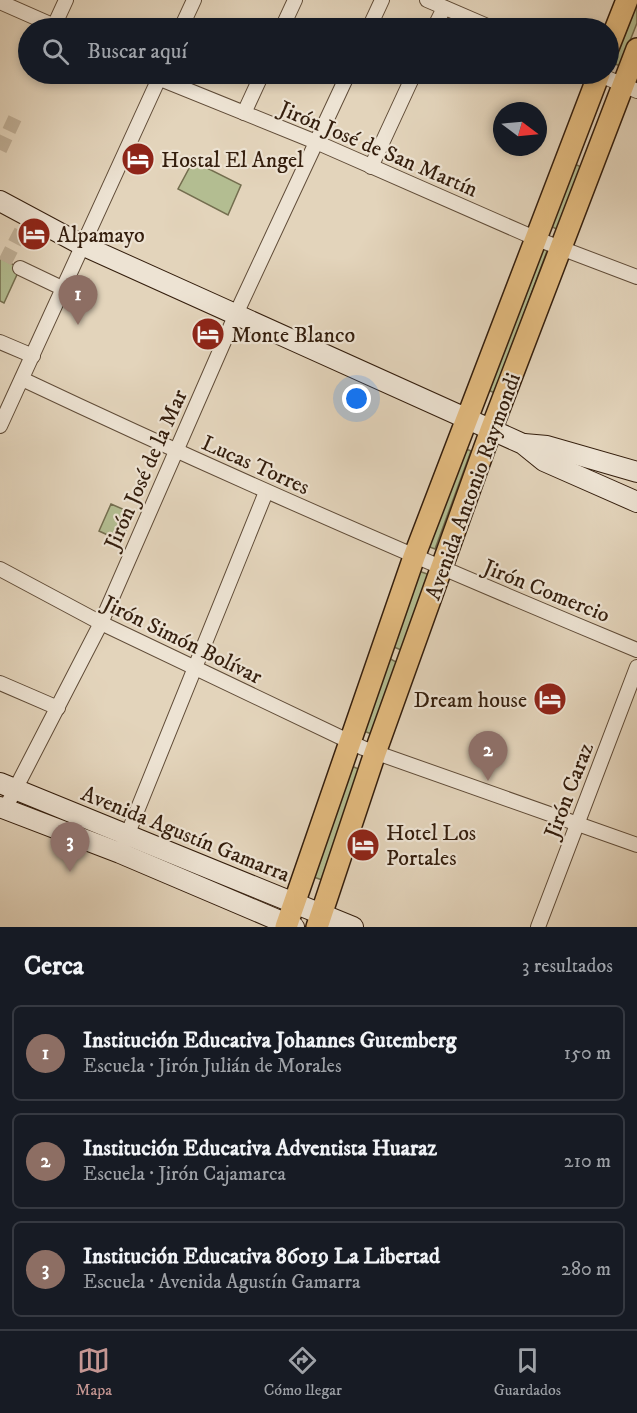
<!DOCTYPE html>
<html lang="es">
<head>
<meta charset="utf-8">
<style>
	:root { --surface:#171b24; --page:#20242c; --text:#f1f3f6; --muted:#9ea1a6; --line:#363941; --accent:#c59692 }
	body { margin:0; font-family:"IM FELL DW Pica",serif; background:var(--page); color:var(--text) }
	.compass { position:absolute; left:493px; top:102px; width:54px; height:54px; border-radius:50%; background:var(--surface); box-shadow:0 3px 9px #0003; rotate:106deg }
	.you { position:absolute; left:357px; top:399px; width:21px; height:21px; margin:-15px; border:4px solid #fff; border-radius:50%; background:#1a73e8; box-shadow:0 0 0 9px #1a73e833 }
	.badge { display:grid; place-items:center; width:39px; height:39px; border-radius:50%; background:var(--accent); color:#fff; font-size:20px; font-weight:700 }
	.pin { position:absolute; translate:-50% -50px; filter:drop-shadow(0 2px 3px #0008) }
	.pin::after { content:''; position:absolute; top:32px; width:21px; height:18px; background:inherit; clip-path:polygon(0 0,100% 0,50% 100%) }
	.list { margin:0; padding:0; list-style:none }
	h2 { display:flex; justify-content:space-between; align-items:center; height:78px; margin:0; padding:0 24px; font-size:26px }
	h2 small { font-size:20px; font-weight:400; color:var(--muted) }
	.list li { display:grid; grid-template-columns:39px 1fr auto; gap:18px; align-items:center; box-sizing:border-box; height:96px; margin:0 12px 12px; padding:0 12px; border:2px solid var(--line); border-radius:9px }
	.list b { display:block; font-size:22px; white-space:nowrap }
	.list p { margin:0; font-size:20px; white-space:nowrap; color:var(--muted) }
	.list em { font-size:20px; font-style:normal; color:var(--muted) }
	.icon { flex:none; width:33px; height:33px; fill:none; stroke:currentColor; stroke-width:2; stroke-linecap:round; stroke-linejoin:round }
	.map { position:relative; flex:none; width:637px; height:927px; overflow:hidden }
	.search { position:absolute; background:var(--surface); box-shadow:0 3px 9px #0003; left:18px; right:18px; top:18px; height:66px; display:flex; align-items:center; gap:15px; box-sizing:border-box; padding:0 21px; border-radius:33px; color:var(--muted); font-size:22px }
	.sheet { height:402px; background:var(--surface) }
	nav { display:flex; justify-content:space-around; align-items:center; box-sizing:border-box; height:84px; border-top:2px solid var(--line); background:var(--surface); font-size:16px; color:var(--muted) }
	nav a { display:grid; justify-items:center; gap:3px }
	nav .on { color:var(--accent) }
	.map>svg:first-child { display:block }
</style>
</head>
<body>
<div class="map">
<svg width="637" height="927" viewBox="0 0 637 927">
	<rect width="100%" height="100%" fill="#e3d4bb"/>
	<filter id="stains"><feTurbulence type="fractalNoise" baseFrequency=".00333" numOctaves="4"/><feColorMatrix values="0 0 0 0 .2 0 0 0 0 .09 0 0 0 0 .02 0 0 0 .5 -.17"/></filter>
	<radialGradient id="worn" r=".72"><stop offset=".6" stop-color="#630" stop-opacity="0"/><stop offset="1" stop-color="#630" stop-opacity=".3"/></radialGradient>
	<!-- green -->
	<g fill="#b3bd91" stroke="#746e4f" stroke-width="1.5">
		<polygon points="637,0 637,23 620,66 608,61 609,53"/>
		<polygon points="193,161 241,185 228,215 178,189"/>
		<polygon points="571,162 583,168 558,230 547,224"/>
		<polygon points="539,247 547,251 495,393 483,388"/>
		<polygon points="0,258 20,268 4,303 0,301"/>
		<polygon points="459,446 471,451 435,549 422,544"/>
		<polygon points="111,504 134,514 121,541 99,531"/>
		<polygon points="413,569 430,575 404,651 386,644"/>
		<polygon points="385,656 398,663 372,734 357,729"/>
		<polygon points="347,764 363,771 325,881 308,875"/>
	</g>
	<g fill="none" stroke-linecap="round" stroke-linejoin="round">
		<!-- street-tunnel -->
		<g stroke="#c0b098" stroke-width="14" stroke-dasharray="14 7" stroke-linecap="butt">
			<polyline points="0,150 17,114"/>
			<polyline points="5,262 29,215"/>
		</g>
		<defs>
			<g id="street">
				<polyline points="427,0 492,28"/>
				<polyline points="0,2 59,28"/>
				<polyline points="54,26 66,0"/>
				<polyline points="181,28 194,0"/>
				<polyline points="282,28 295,0"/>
				<polyline points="369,28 382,0"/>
				<polyline points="434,28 444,8"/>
				<polyline points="148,74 316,142 537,239 637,277"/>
				<polyline points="598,74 637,91"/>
				<polyline points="244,113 262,74"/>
				<polyline points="371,167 414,74"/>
				<polyline points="20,268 64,289"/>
				<polyline points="0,342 33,356"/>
				<path d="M22,379C225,475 430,564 637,650"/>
				<polyline points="0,426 161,74"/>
				<polyline points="0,569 101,623 363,748 637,845"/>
				<polyline points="0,683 58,708"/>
				<polyline points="5,809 101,623 236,314 348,74"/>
				<polyline points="124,843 266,492"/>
				<polyline points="538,927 637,667"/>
			</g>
			<g id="secondary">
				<polyline points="0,201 84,246 523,444 544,461 637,502"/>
				<polyline points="524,444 547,446 637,472"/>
				<polyline points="0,783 353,927"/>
				<polyline points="0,807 120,853 294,927"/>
			</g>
			<g id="primary">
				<polyline points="608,48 627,0"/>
				<polyline points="286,927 414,557 599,74"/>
				<polyline points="317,927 375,753 491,430 637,49"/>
			</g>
		</defs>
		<!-- street casing -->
		<use href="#street" stroke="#604c38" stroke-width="16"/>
		<!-- secondary casing -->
		<use href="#secondary" stroke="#341e0d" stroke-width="22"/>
		<!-- primary casing -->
		<use href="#primary" stroke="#341e0d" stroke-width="24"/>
		<!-- street -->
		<use href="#street" stroke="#ede3d3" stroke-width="14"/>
		<!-- secondary -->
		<use href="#secondary" stroke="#ede3d3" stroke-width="20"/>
		<!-- primary -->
		<use href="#primary" stroke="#e2ba7e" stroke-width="21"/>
	</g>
	<!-- icons -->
	<defs>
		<symbol id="hotel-disc" viewBox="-11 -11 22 22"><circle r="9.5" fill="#8f2418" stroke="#ede3d3"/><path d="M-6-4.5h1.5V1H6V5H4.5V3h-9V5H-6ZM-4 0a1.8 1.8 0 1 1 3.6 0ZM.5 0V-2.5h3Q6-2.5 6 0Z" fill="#fff"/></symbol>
	</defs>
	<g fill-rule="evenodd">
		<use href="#hotel-disc" x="119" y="140" width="38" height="38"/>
		<use href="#hotel-disc" x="15" y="215" width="38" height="38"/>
		<use href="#hotel-disc" x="189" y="315" width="38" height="38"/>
		<use href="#hotel-disc" x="531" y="680" width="38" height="38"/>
		<use href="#hotel-disc" x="344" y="826" width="38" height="38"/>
	</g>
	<g text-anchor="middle" stroke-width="4.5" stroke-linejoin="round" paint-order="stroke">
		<!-- street labels -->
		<g font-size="22" fill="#341e0d" stroke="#ede3d3">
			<text transform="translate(379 148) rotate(23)" y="8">Jirón José de San Martín</text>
			<text transform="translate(256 464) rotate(24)" y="8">Lucas Torres</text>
			<text transform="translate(145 469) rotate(-66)" y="8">Jirón José de la Mar</text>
			<text transform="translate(472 486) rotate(-70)" y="8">Avenida Antonio Raymondi</text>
			<text transform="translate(547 590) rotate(22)" y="8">Jirón Comercio</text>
			<text transform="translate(183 639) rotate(26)" y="8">Jirón Simón Bolívar</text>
			<text transform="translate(568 790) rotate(-69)" y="8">Jirón Caraz</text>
			<text transform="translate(186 833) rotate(22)" y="8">Avenida Agustín Gamarra</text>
		</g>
		<!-- poi labels -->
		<g font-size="22" fill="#341e0d" stroke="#ede3d3" text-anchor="start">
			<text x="161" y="167">Hostal El Angel</text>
			<text x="57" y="242">Alpamayo</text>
			<text x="231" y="342">Monte Blanco</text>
			<text x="527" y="707" text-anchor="end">Dream house</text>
			<text x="386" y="840">Hotel Los<tspan x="386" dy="25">Portales</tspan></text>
		</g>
	</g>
	<rect width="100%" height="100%" filter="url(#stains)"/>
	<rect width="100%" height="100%" fill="url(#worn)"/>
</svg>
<svg class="compass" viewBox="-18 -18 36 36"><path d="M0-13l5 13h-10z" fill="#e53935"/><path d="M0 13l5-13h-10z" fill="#9ea1a6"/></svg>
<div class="you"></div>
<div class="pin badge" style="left:78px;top:325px;background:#8d6e63">1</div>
<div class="pin badge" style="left:488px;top:781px;background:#8d6e63">2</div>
<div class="pin badge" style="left:70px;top:872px;background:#8d6e63">3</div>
<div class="search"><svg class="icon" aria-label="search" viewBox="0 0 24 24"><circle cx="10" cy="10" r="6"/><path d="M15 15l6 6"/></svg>Buscar aquí</div>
</div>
<section class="sheet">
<h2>Cerca<small>3 resultados</small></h2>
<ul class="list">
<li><span class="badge" style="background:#8d6e63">1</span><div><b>Institución Educativa Johannes Gutemberg</b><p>Escuela · Jirón Julián de Morales</p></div><em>150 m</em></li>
<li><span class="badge" style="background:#8d6e63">2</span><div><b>Institución Educativa Adventista Huaraz</b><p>Escuela · Jirón Cajamarca</p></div><em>210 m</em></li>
<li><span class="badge" style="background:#8d6e63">3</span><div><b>Institución Educativa 86019 La Libertad</b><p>Escuela · Avenida Agustín Gamarra</p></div><em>280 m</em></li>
</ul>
</section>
<nav>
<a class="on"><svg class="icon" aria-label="map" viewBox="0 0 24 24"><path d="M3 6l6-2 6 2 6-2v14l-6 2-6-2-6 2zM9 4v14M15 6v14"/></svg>Mapa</a>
<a><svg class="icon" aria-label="directions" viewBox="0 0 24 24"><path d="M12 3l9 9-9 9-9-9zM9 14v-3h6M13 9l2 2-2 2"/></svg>Cómo llegar</a>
<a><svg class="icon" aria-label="saved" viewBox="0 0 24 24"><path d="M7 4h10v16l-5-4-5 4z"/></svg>Guardados</a>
</nav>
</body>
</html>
